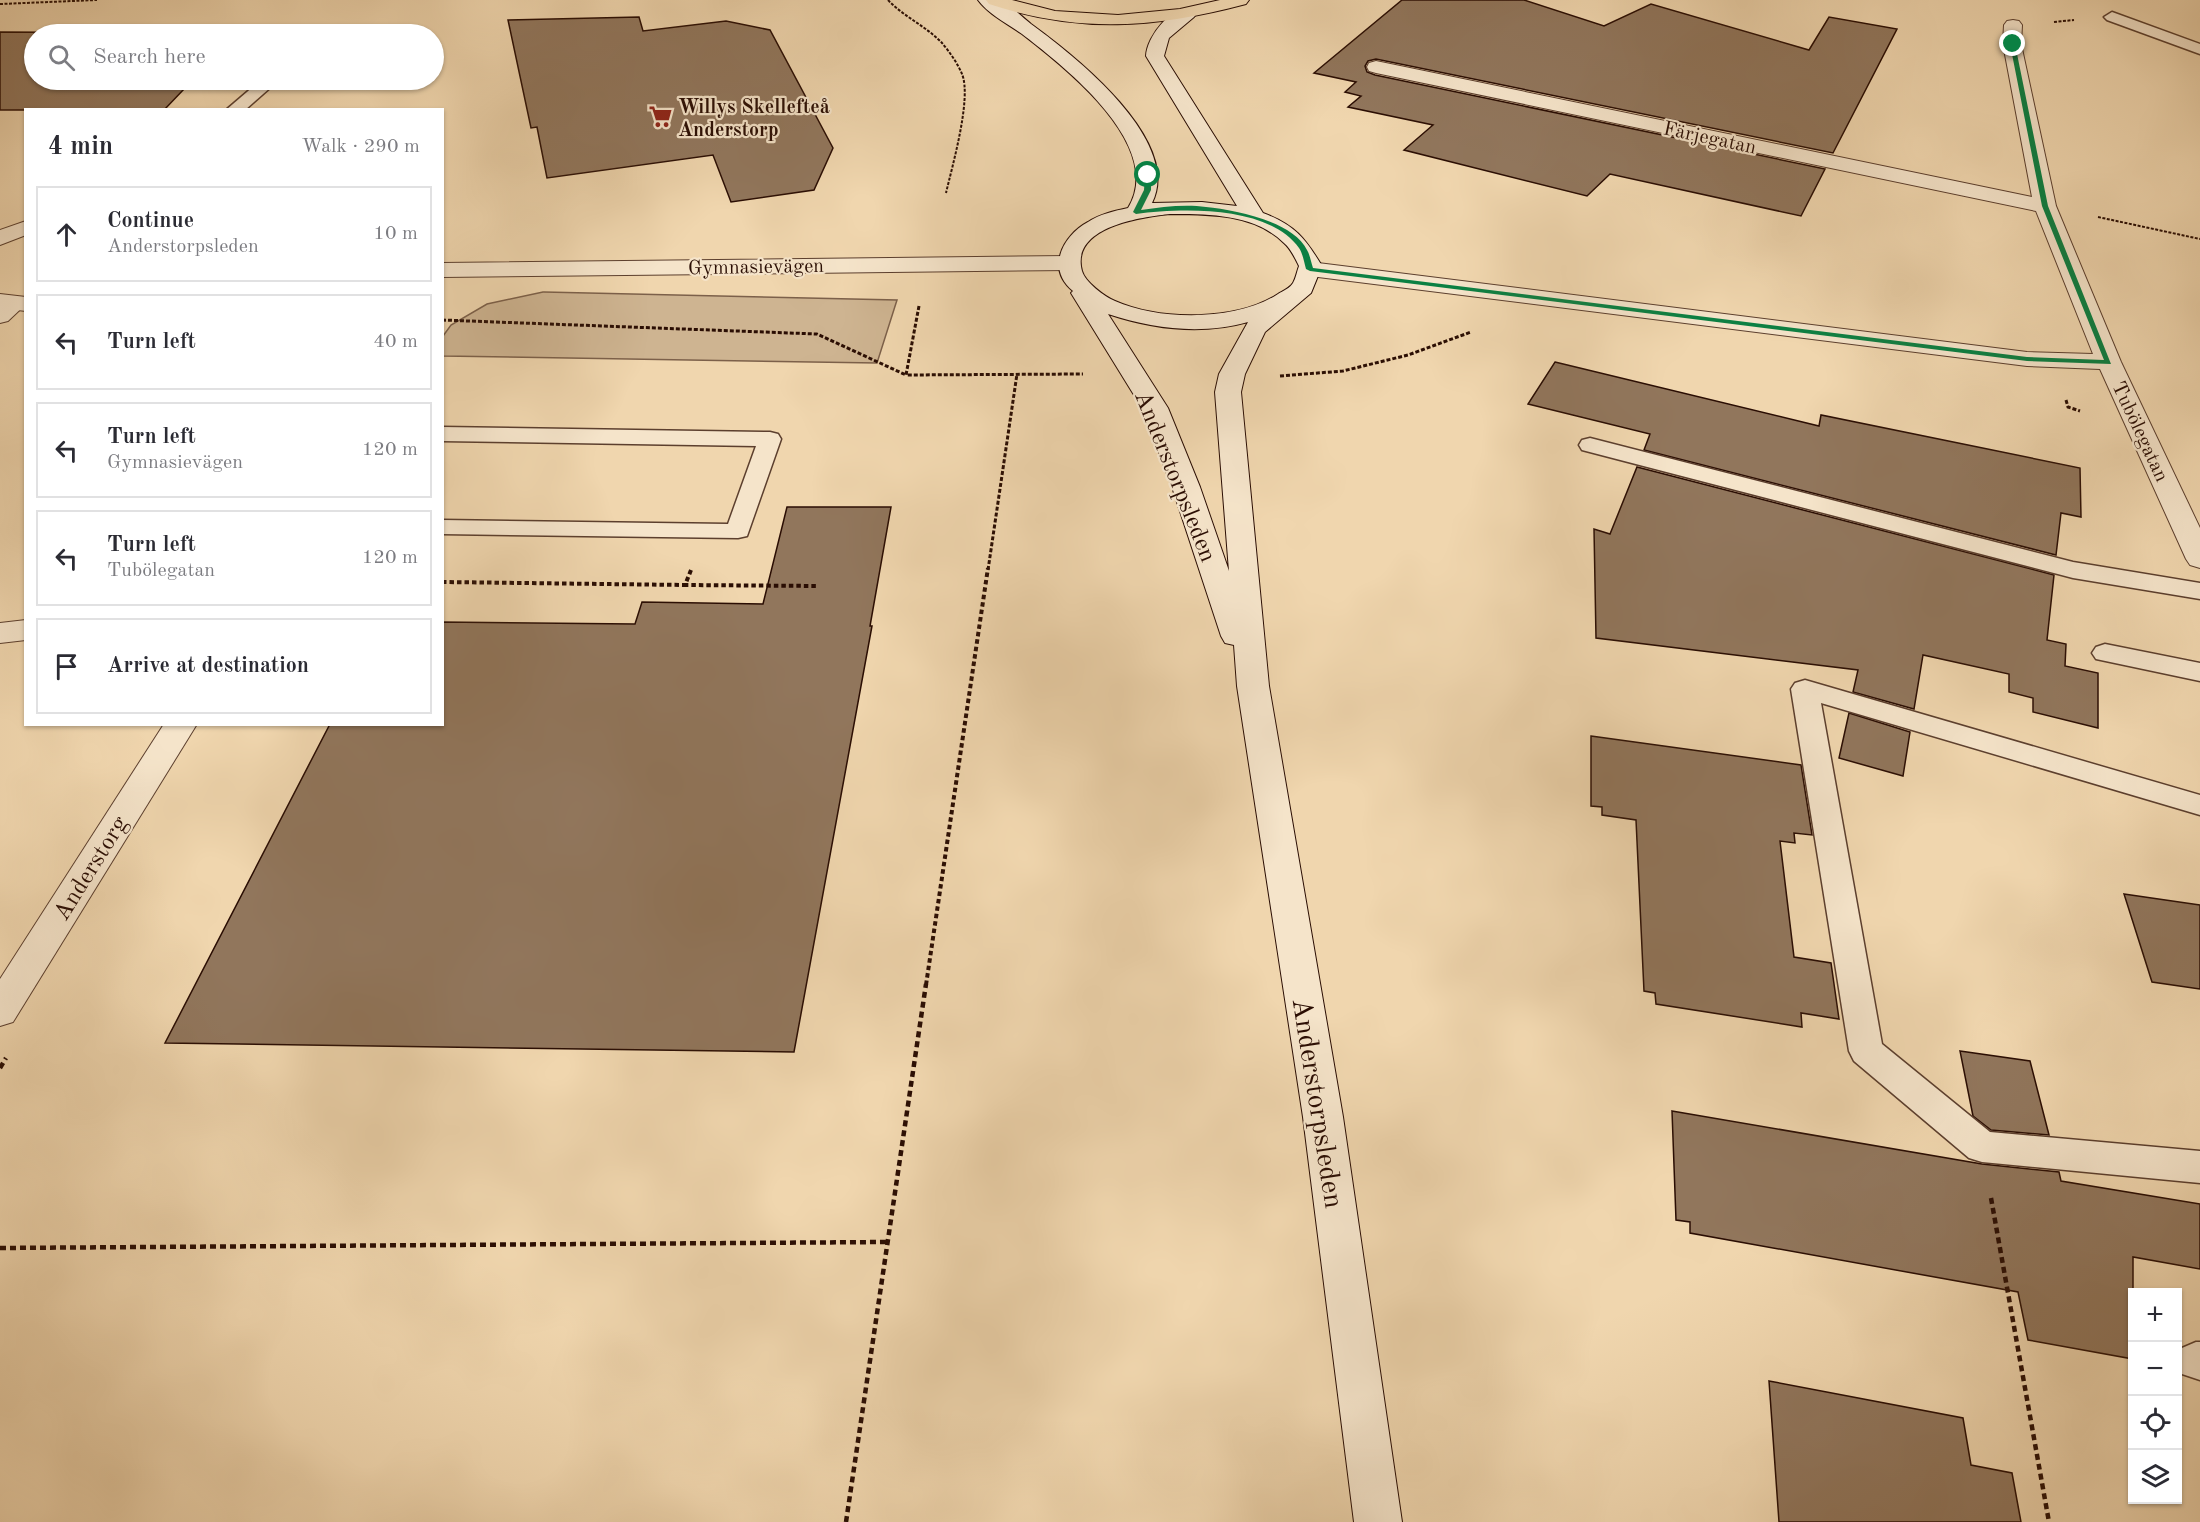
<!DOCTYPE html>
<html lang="en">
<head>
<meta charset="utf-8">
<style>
	:root { --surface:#fff; --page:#f7f7f7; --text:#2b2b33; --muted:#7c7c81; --line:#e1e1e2 }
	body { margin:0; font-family:"Old Standard TT",serif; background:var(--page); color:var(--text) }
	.controls { position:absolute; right:18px; bottom:18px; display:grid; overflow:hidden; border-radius:0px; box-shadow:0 2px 4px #0004 }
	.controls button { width:54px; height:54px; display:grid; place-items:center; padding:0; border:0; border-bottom:2px solid var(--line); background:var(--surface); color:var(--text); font:30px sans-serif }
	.stop { position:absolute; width:18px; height:18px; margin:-14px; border:4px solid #0b8043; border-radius:50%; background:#fff }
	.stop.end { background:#0b8043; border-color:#fff; box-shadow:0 2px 6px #0008 }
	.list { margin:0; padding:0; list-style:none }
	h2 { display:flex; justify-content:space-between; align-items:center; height:78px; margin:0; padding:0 24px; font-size:26px }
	h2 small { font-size:20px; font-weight:400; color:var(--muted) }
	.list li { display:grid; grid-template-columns:39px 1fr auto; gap:18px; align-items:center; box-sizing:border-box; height:96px; margin:0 12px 12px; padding:0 12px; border:2px solid var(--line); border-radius:0px }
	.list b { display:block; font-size:22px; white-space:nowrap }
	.list p { margin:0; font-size:20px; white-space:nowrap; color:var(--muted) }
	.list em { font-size:20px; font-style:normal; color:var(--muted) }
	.icon { flex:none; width:33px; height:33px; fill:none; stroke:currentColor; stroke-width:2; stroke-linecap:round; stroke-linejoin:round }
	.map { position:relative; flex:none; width:2200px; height:1522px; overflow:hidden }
	.search { position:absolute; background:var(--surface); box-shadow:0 2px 4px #0004; left:24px; top:24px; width:420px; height:66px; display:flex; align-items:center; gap:15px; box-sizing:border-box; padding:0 21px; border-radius:33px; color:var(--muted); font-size:22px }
	.panel { position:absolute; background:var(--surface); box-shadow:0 2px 4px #0004; left:24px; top:108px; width:420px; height:618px; border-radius:0px }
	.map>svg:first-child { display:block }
</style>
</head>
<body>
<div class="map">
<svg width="2200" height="1522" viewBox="0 0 2200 1522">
	<rect width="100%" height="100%" fill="#f0d6ae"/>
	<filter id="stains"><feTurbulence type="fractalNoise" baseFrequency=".00333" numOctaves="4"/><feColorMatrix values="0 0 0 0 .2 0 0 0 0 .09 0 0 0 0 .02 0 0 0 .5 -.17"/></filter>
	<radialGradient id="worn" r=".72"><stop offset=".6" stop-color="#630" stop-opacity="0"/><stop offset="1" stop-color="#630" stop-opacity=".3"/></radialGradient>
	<!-- green -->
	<polygon fill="#ceb491" stroke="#7c604a" stroke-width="1.5" points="543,292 544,292 897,300 877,363 443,356 443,336 451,325 487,304"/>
	<!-- building -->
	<g fill="#91765c" stroke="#2a0d03" stroke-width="1.5">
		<polygon points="1402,0 1524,0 1604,26 1651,4 1809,50 1829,17 1897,29 1833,153 1376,59 1368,61 1365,66 1367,72 1375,75 1825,169 1801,216 1610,174 1587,196 1404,150 1433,125 1348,107 1361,96 1345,92 1356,82 1314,73"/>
		<polygon points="639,17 643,31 726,21 770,30 833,148 814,190 731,202 713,155 547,178 537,127 531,128 508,20"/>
		<polygon points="0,32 187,33 34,34 34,80 185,80 185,88 164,110 0,110"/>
		<polygon points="1555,362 1819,426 1821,415 2080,468 2081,517 2061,513 2056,555 1644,450 1650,434 1528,404"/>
		<polygon points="1637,467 2054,575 2047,640 2066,644 2065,666 2098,673 2098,728 2033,712 2033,698 2009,692 2009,674 1923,655 1914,709 1853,692 1858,670 1596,638 1594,529 1610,534"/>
		<polygon points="787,507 891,507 870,626 872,626 794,1052 165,1043 330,724 442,724 442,622 635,624 642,602 763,604"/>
		<polygon points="1849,713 1910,732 1903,776 1839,758"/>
		<polygon points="1591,736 1801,765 1812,835 1794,833 1795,843 1780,841 1794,957 1831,963 1839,1019 1801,1013 1802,1027 1656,1004 1655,993 1644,991 1636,820 1602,815 1602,807 1591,806"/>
		<polygon points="2124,894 2200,905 2200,989 2152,982"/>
		<polygon points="1960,1051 2030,1061 2049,1135 1991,1130 1973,1116"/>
		<polygon points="1672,1111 1982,1164 2059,1172 2061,1181 2200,1204 2200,1269 2133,1257 2133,1359 2028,1340 2018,1292 1690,1233 1690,1222 1676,1220"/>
		<polygon points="1769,1381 1963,1418 1971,1465 2012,1473 2021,1522 1779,1522"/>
	</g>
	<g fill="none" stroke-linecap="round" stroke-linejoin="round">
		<defs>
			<g id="service">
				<polygon points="2112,12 2200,44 2200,54 2107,20 2104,17"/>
				<polygon points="261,80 279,80 245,110 226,110"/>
				<polygon points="442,427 770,432 778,434 781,439 747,536 738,538 442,534 442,520 728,524 756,446 442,441"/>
				<polygon points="1590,438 2073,562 2200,583 2200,599 2073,578 1582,450 1579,445 1582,440"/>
				<polygon points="2105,644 2200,663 2200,681 2096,659 2092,653 2096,647"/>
				<polygon points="1805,680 2200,795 2200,815 1821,703 1882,1044 1990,1132 2200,1151 2200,1183 1982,1162 1969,1158 1854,1061 1849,1051 1791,689 1795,683"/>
				<polygon points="2196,1342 2200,1342 2200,1380 2182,1374 2178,1363 2182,1348"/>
			</g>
			<g id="minor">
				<polygon points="2013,20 2019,21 2022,25 2021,44 2056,206 2121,362 2200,528 2200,568 2190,565 2186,559 2100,369 2027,366 1310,276 1302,274 1299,269 1302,264 1310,262 2027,352 2093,354 2036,211 1376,73 1369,71 1367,67 1369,63 1376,61 2032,197 2003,44 2004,25 2007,21"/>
				<polygon points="14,297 22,299 26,304 8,321 0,323 0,304 6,299"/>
				<polygon points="26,620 26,640 0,643 0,623"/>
				<polygon points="164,724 197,724 13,1022 0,1026 0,979"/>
			</g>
			<g id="tertiary">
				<polygon points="26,221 26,235 0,245 0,230"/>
				<polygon points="1069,256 1077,258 1080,263 1077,268 1069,270 442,277 442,263"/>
				<polygon points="0,294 26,297 26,311 0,308"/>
			</g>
			<path id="secondary" d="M978,0C984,0 991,0 997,0C1008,2 1022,17 1031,24C1075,56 1183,141 1152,203L1202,202L1237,206L1146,56C1147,36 1172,4 1194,9L1197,13L1194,17L1169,38L1164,56L1263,213C1295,225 1305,238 1322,266L1311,293L1265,332L1245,374L1241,392L1269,686L1343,1117L1402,1522H1354L1303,1117L1237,686L1234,645L1225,643L1221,636L1172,487L1142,408L1071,293L1073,291C1046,269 1062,236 1088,222C1100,214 1114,211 1128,208C1166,146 1065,67 1022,34C1008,24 988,14 978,0ZM1170,214C1209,214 1255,214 1284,243C1291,249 1295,258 1299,266C1297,271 1296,278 1293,283C1290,288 1283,291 1278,294C1237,321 1160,321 1115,301C1105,297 1085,282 1082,271C1070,227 1141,217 1170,214ZM1108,314C1153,329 1202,335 1248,322L1219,374L1215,392L1229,571L1200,487L1168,408Z"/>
			<path id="trunk" d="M986,0H1012L1055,11L1118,15L1180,9L1220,0H1249L1246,4C1156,28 1079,34 989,4Z"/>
		</defs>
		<!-- service casing -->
		<use href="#service" stroke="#5c3f2e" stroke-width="3"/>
		<!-- minor casing -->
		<use href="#minor" stroke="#5c3f2e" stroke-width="2"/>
		<!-- tertiary casing -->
		<use href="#tertiary" stroke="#5c3f2e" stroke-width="2"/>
		<!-- secondary casing -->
		<use href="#secondary" stroke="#2a0d03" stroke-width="2"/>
		<!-- trunk casing -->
		<use href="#trunk" stroke="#2a0d03" stroke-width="2"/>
		<!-- path-far3 -->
		<g stroke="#2a0d03" stroke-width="2" stroke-dasharray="3 1.5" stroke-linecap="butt">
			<path d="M888,0C904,17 926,26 942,43C949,51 958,64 962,74C972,98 952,167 946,193"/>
			<polyline points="0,4 97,0"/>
			<polyline points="2054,22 2074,20"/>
			<polyline points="2098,217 2200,239"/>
		</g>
		<!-- path-far2 -->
		<g stroke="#2a0d03" stroke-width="3" stroke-dasharray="4 2" stroke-linecap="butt">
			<polyline points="919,306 906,375 1083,374"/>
			<polyline points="442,320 817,334 906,375"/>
			<polyline points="1280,376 1343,371 1408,355 1471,332"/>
			<polyline points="2066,400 2068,407 2080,411"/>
			<polyline points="988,570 1017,374"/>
		</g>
		<!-- path-far1 -->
		<g stroke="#2a0d03" stroke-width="4" stroke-dasharray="4.5 3" stroke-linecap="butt">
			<polyline points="691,570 685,585 818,586"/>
			<polyline points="442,582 685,585"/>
			<polyline points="926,985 988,568"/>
		</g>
		<!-- path -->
		<g stroke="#2a0d03" stroke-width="4.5" stroke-dasharray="6 4" stroke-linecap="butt">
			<polyline points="0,1068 6,1058"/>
			<polyline points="1991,1198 2049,1522"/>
			<polyline points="0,1248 887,1242"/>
			<polyline points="846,1522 926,984"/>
		</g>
		<!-- service -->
		<use href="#service" fill="#f5e4ca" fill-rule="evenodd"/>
		<!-- minor -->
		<use href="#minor" fill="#f5e4ca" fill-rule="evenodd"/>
		<!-- tertiary -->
		<use href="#tertiary" fill="#f5e4ca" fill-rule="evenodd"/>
		<!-- secondary -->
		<use href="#secondary" fill="#f5e4ca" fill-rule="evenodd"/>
		<!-- trunk -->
		<use href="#trunk" fill="#f0d6ae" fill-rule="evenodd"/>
	</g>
	<!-- route -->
	<path fill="#0b8043" d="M2013,42L2015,44L2048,206L2111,364L2027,361L1310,271L1306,269C1304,262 1303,254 1299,248C1268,205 1182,208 1136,214L1133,212L1144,190L1145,175L1148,173L1151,175V190L1141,210C1162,207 1185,204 1206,207C1235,210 1293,221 1307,250C1310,255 1311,262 1313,268L2027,357L2104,360L2042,206L2010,44Z"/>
	<!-- icons -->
	<defs>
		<symbol id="supermarket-bare" viewBox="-9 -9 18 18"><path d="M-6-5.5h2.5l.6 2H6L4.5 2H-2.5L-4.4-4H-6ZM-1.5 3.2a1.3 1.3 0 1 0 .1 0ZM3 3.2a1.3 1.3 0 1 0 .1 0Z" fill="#8f2418" stroke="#f5e4ca" stroke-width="2.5" paint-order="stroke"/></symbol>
	</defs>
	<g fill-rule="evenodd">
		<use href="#supermarket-bare" x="644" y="100" width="33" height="33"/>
	</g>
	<g text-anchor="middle" stroke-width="4.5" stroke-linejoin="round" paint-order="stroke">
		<!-- far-poi labels -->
		<g font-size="20" font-weight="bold" fill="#2a0d03" stroke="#f5e4ca" text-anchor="start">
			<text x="678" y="113">Willys Skellefteå<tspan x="678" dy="23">Anderstorp</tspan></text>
		</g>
		<!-- far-street labels -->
		<g font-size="20" fill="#2a0d03" stroke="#f5e4ca">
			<text transform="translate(1710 137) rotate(12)" y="7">Färjegatan</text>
			<text transform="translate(756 266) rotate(-1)" y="7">Gymnasievägen</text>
			<text transform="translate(2141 431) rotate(65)" y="7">Tubölegatan</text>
		</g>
		<!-- street labels -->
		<g font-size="24" fill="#2a0d03" stroke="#f5e4ca">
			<text transform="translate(1176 476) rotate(68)" y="8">Anderstorpsleden</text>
			<text transform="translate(90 868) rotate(-58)" y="8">Anderstorg</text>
		</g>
		<!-- near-street labels -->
		<g font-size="28" fill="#2a0d03" stroke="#f5e4ca">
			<text transform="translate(1319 1103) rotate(81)" y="10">Anderstorpsleden</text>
		</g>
	</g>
	<rect width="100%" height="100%" filter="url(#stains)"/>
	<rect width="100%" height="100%" fill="url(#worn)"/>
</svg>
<div class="controls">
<button>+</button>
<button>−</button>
<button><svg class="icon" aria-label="locate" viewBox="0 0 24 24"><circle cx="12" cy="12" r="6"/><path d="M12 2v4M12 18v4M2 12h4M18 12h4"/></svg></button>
<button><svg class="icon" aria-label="layers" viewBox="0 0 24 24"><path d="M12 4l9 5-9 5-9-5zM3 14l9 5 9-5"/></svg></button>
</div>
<div class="stop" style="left:1148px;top:175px"></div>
<div class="stop end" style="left:2013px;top:44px"></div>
<div class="search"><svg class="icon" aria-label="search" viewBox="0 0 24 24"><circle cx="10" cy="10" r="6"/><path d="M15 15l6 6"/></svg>Search here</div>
<section class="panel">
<h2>4 min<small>Walk · 290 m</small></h2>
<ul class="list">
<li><svg class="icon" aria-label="ahead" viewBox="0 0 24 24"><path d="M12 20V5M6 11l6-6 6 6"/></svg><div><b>Continue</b><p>Anderstorpsleden</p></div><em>10 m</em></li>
<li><svg class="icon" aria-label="left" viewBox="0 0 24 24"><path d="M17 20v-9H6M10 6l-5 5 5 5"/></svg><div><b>Turn left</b></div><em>40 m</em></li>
<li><svg class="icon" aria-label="left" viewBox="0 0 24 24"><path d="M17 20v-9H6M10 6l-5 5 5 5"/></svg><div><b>Turn left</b><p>Gymnasievägen</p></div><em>120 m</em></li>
<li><svg class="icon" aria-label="left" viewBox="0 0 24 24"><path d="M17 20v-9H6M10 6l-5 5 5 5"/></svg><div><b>Turn left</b><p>Tubölegatan</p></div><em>120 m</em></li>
<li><svg class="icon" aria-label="arrive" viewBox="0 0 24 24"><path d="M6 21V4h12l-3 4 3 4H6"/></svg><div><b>Arrive at destination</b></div></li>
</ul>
</section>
</div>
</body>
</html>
